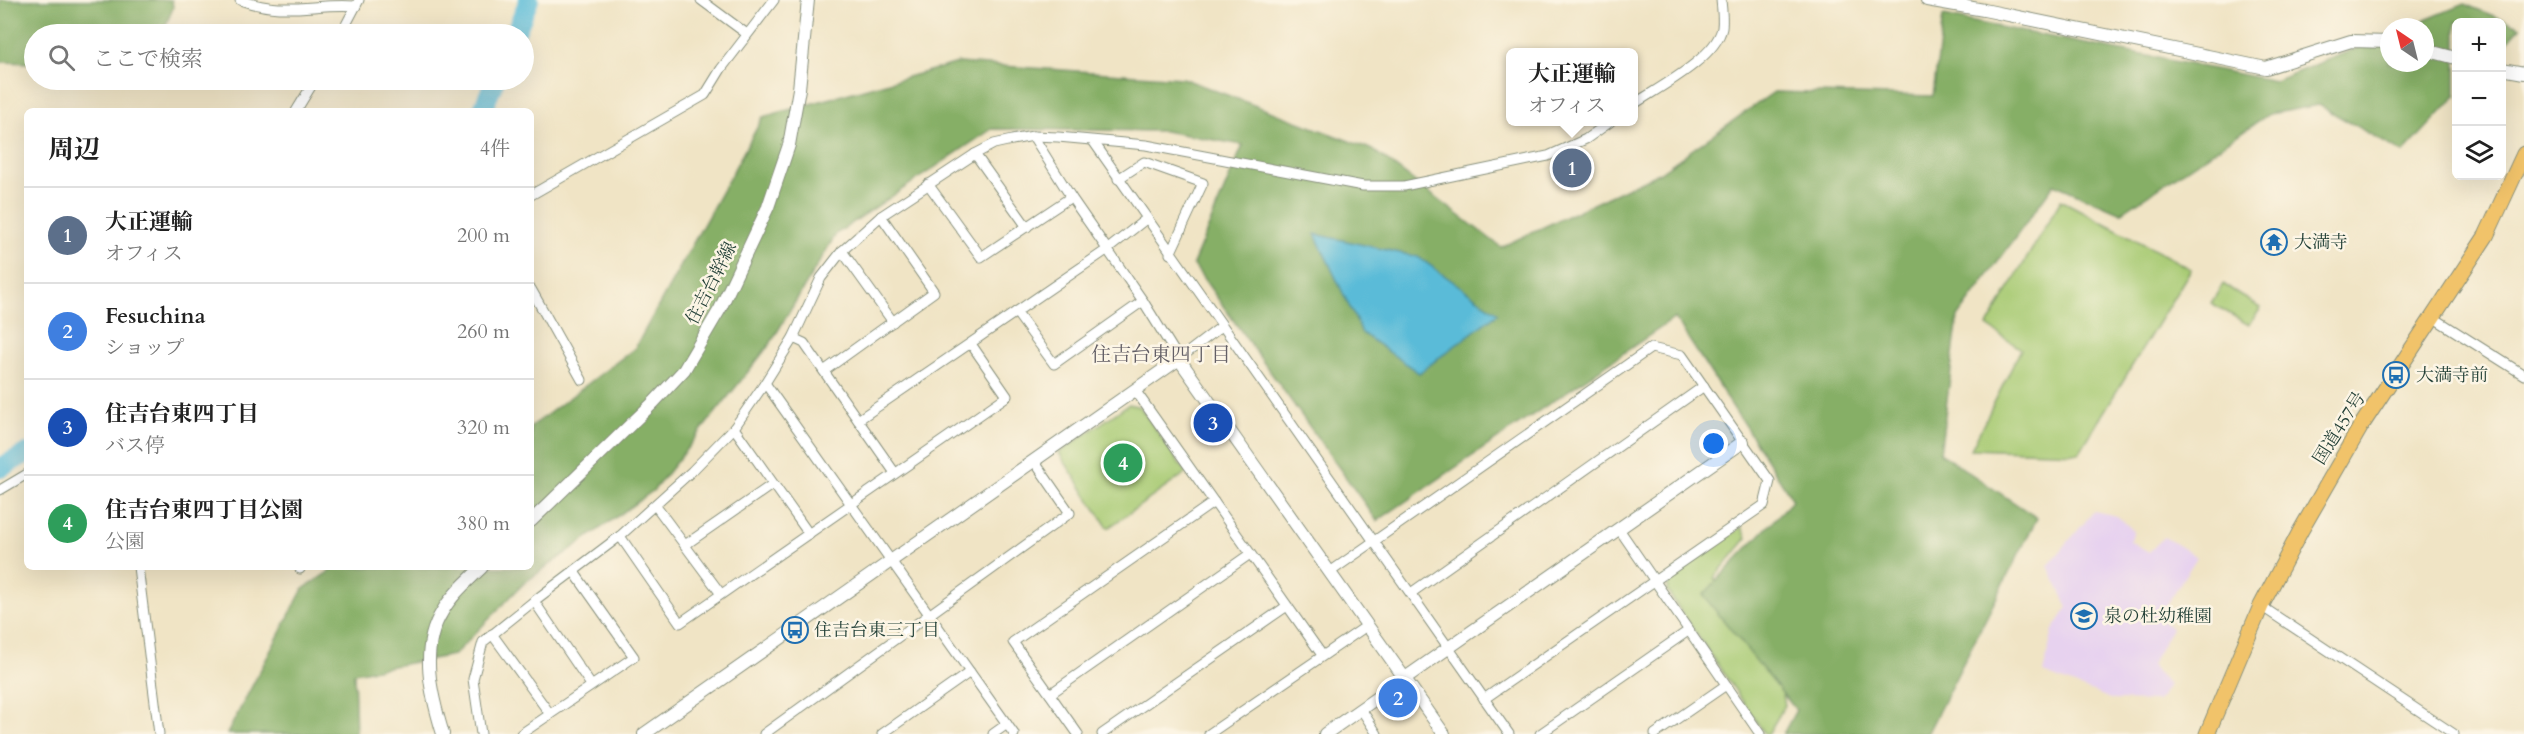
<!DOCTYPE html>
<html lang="ja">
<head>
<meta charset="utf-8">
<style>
	:root { --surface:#fff; --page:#f2f2f2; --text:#222; --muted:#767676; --line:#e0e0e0; --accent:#d93025 }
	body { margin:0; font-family:Cardo,"Noto Serif JP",serif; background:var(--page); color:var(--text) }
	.controls { position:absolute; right:18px; top:18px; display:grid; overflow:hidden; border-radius:9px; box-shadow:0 6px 24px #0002 }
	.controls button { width:54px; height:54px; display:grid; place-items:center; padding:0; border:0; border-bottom:2px solid var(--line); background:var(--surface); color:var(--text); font:30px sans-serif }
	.compass { position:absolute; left:2380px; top:18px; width:54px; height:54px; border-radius:50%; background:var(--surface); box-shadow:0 6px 24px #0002; rotate:325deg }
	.you { position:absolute; left:1714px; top:444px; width:21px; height:21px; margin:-15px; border:4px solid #fff; border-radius:50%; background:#1a73e8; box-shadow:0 0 0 9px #1a73e833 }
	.badge { display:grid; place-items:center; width:39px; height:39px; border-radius:50%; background:var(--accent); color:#fff; font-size:20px; font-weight:700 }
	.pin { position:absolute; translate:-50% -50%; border:3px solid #fff; box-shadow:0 2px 6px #0006 }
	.popup { position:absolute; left:1506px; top:48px; width:132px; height:78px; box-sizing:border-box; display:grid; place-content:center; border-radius:9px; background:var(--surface); filter:drop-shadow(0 2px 4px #0005); font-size:20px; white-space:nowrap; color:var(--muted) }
	.popup b { font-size:22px; color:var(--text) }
	.popup::after { content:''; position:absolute; left:50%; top:100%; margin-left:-12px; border:12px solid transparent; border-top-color:var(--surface) }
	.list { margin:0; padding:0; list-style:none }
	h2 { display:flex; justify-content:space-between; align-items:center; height:78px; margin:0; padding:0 24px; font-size:26px }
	h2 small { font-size:20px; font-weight:400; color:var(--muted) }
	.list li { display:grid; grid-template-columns:39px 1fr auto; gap:18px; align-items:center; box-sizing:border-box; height:96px; padding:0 24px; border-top:2px solid var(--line) }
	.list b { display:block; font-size:22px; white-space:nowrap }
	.list p { margin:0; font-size:20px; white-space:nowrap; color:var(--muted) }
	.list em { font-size:20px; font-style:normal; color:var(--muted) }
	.icon { flex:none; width:33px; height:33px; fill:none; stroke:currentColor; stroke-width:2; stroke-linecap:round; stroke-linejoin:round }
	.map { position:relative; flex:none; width:2524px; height:734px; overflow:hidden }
	.search { position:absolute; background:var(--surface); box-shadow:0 6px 24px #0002; left:24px; top:24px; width:510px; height:66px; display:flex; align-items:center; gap:15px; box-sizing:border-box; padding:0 21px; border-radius:33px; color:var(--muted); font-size:22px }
	.panel { position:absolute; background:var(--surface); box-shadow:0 6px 24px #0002; left:24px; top:108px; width:510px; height:462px; border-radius:9px }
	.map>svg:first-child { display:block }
</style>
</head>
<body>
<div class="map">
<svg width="2524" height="734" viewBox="0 0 2524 734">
	<rect width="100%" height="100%" fill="#fcf5e5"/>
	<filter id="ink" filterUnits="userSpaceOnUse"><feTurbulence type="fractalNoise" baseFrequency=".0167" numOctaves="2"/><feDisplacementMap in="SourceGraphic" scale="12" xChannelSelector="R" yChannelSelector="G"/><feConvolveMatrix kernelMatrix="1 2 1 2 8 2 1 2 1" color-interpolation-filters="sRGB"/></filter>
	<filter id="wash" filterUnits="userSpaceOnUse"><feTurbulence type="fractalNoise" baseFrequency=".008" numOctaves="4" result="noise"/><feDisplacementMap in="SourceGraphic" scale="24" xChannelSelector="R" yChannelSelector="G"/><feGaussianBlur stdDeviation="1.35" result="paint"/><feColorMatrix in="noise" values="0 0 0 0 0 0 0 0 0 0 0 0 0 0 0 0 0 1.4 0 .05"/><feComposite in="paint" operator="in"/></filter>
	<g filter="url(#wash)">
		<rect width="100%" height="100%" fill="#f0e4c5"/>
		<!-- built -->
		<polygon fill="#e7d2ef" points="2094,511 2117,516 2134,531 2130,541 2149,552 2164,537 2197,557 2158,618 2172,628 2151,665 2169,685 2158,701 2114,700 2043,673 2053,630 2068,607 2048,566"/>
		<!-- green -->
		<g fill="#a9cb74" stroke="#648454" stroke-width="1.5">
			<polygon points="2061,200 2191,269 2079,453 1971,449 2021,349 1987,326"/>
			<polygon points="2223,284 2261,308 2249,325 2211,303"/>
			<polygon points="1129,404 1140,407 1186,473 1108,528 1059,453"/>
			<polygon points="1742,527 1747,538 1714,578 1742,626 1777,667 1785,705 1768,734 1765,734 1667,591 1669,578"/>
		</g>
		<!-- forest -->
		<g fill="#86af66" stroke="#52764d" stroke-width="1.5">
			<polygon points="0,0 172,0 173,8 162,34 34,34 34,63 0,62"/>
			<polygon points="2464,4 2521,27 2502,48 2502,22 2456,22 2456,96 2403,153 2319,105 2269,114 2121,213 2054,184 1958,317 1940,453 2037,518 1927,734 1783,734 1796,710 1703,595 1793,500 1675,318 1377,521 1193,264 1243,145 1164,131 992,129 836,234 770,344 654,490 524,583 454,655 354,673 356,734 227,734 303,589 336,567 531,567 531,427 635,348 763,117 958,63 1182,78 1373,150 1501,247 1659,173 1774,92 1933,96 1943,16 2275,81 2389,35 2389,63 2425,63 2425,27 2408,27"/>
		</g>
		<!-- water -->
		<polygon fill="#5abbd8" stroke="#3c7c86" stroke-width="1.5" points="1315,234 1418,257 1498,313 1419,373 1362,333"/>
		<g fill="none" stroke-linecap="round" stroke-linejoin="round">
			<!-- river -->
			<g stroke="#5abbd8" stroke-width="20">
				<polyline points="515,34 529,0"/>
				<polyline points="482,111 495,80"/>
				<polyline points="0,468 27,453"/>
			</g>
		</g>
	</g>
	<g filter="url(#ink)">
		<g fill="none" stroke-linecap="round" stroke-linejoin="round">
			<defs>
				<g id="minor">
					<path d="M240,0C285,16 312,3 356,6"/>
					<polyline points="701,0 747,34"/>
					<polyline points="341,34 359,0"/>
					<path d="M1634,104C1658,88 1716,58 1722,28C1723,20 1722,9 1721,0"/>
					<polyline points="296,111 315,80"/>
					<polyline points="1033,136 1071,197 1143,301 1179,359 1222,326"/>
					<polyline points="1093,141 1509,734"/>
					<polyline points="975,154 1027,227"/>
					<polyline points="1118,179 1144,162 1203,183 1170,254"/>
					<polyline points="928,184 981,257 1071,197"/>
					<polyline points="531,195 705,95 721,69 774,0"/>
					<polyline points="842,251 893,322"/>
					<polyline points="531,289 582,380"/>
					<polyline points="1016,312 1054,364 1143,301"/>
					<polyline points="2434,318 2524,375"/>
					<polyline points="793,338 804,343 895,473"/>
					<polyline points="824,371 934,292 881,216"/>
					<polyline points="765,383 1014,734"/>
					<polyline points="1135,390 1322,655"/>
					<polyline points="858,420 1108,249 1146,219"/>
					<polyline points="734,428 809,534"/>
					<polyline points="0,490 27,474"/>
					<polyline points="655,505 721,594"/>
					<polyline points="1619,529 1760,734"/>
					<polyline points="620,536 680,623 1007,396 971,344"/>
					<polyline points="685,545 773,484"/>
					<polyline points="138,567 159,734"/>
					<polyline points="299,567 300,569"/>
					<polyline points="1330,572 1651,348 1682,355 1770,481 1764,505 1484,699"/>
					<polyline points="1411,593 1704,386"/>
					<polyline points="534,601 591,685"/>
					<polyline points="2261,606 2454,734"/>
					<polyline points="492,634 550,714"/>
					<polyline points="1050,694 1250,554"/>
					<polyline points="1361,709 1377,734"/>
					<polyline points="481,734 473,679 483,642 534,601 620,536 692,471 734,428 765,383 793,338 821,278 842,251 881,216 975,154 994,144 1012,140 1033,136 1058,137 1146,145 1363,186 1404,186 1548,156 1586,139 1610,122"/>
					<polyline points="521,734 634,657 574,572"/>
					<polyline points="764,734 1070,513 1034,461"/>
					<polyline points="882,734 970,672"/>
					<polyline points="993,734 1007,724"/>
					<polyline points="1078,734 1013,642 1214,502"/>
					<polyline points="1102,734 1287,606"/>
					<polyline points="1209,734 1368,625"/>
					<polyline points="1540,734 1688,631"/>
					<polyline points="1655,734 1726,685"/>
				</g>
				<g id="tertiary">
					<polyline points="1927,0 1984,10 2266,68 2351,41 2389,42"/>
					<polyline points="2425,50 2456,58"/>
					<polyline points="2502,69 2524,73"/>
					<polyline points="531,521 654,402 684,370 720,309 768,207 789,145 799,89 808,0"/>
					<path d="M443,734C431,695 419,649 442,612C452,594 468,581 482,567"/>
					<polyline points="644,734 1179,359 1444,734"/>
					<polyline points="1325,734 1743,442"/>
				</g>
				<polyline id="trunk" points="2207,734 2261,606 2301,530 2361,426 2486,236 2524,154"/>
			</defs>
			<!-- minor casing -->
			<use href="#minor" stroke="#88907c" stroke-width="11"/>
			<!-- tertiary casing -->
			<use href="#tertiary" stroke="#88907c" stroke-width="14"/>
			<!-- trunk casing -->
			<use href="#trunk" stroke="#88907c" stroke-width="17"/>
			<!-- minor -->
			<use href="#minor" stroke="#fff" stroke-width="9"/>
			<!-- tertiary -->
			<use href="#tertiary" stroke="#fff" stroke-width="12"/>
			<!-- trunk -->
			<use href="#trunk" stroke="#f1c36a" stroke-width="15"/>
		</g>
	</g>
	<!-- icons -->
	<defs>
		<symbol id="temple-ring" viewBox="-11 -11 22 22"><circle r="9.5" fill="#fcf5e5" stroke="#1f6fb2" stroke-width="1.5"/><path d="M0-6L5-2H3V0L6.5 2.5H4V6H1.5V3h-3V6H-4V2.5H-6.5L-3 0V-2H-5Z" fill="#1f6fb2"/></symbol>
		<symbol id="bus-ring" viewBox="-11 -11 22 22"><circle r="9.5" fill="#fcf5e5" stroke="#1f6fb2" stroke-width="1.5"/><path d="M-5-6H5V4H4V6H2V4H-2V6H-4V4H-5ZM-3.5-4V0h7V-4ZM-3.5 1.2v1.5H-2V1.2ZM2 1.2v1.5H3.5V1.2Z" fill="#1f6fb2"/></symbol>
		<symbol id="school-ring" viewBox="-11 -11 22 22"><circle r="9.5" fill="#fcf5e5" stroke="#1f6fb2" stroke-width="1.5"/><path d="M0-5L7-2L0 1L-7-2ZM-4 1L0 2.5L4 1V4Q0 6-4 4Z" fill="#1f6fb2"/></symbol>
	</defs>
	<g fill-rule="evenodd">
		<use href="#temple-ring" x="2259" y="227" width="30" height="30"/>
		<use href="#bus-ring" x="2381" y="360" width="30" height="30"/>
		<use href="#school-ring" x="2069" y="601" width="30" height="30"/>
		<use href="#bus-ring" x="780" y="615" width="30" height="30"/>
	</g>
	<g text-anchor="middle" stroke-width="5" stroke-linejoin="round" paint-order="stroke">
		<!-- poi labels -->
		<g font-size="18" fill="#1f3d34" stroke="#fcf5e5" text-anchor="start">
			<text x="2294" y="248">大満寺</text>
			<text x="2416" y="381">大満寺前</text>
			<text x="2104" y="622">泉の杜幼稚園</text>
			<text x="814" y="636">住吉台東三丁目</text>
		</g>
		<!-- street labels -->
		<g font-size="18" fill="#1f3d34" stroke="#fcf5e5">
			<text transform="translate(711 283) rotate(-63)" y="6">住吉台幹線</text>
			<text transform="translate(2339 428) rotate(-58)" y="6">国道457号</text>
		</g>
		<!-- neighbourhood labels -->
		<g font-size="20" fill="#635f66" stroke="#fcf5e5">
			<text x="1161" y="361">住吉台東四丁目</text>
		</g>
	</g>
</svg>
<div class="controls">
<button>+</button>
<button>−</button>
<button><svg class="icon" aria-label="layers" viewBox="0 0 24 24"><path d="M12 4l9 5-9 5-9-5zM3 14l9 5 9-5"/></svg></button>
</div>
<svg class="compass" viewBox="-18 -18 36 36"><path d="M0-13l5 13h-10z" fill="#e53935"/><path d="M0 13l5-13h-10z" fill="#767676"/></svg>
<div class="you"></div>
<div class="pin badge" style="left:1572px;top:168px;background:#5c6f8a">1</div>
<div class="popup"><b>大正運輸</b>オフィス</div>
<div class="pin badge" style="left:1398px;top:698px;background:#3f7fe0">2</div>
<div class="pin badge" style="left:1213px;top:423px;background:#1a4fb4">3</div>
<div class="pin badge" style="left:1123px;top:463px;background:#2e9e5b">4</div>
<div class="search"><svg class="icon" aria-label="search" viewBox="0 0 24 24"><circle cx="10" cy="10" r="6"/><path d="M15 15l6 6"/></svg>ここで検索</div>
<section class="panel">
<h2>周辺<small>4件</small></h2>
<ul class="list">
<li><span class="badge" style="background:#5c6f8a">1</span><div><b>大正運輸</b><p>オフィス</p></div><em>200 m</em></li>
<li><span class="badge" style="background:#3f7fe0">2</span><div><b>Fesuchina</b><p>ショップ</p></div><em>260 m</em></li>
<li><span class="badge" style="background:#1a4fb4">3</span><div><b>住吉台東四丁目</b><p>バス停</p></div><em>320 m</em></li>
<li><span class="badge" style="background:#2e9e5b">4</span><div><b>住吉台東四丁目公園</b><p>公園</p></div><em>380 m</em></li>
</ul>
</section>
</div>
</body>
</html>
